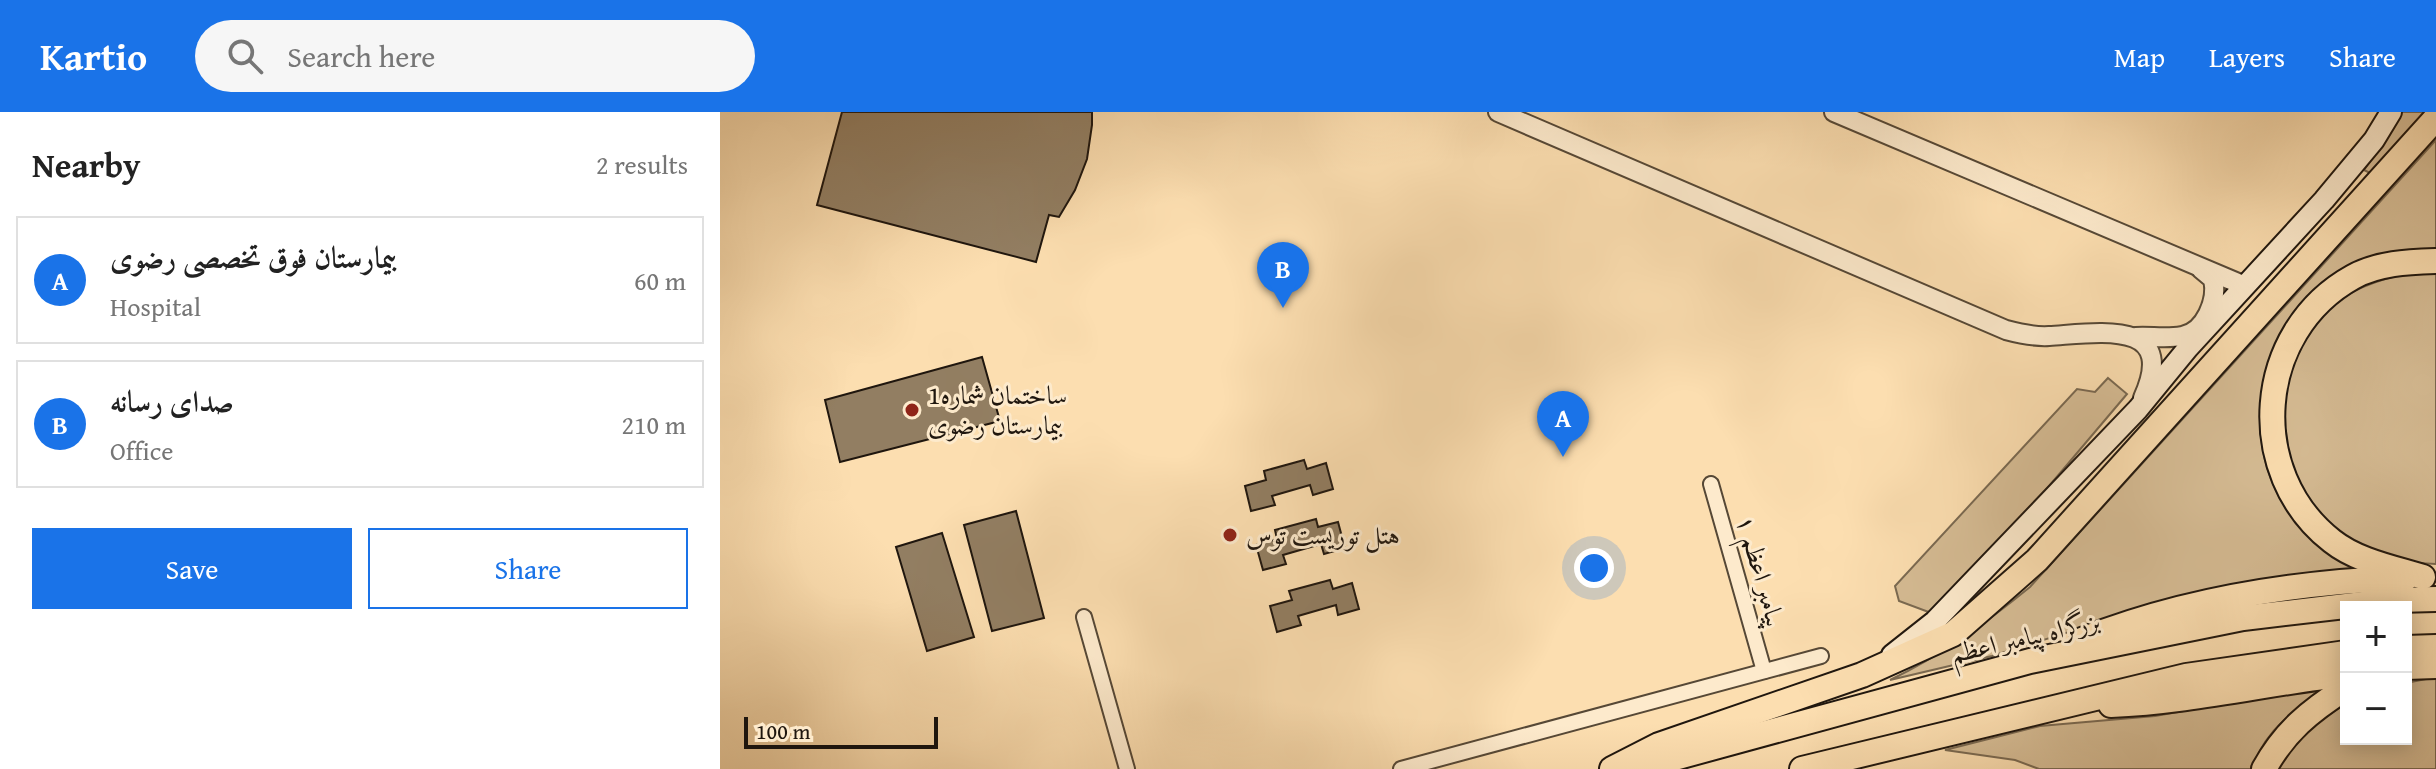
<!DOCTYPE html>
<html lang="en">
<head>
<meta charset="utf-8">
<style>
	:root { --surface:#fff; --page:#f6f6f6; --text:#222; --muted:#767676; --line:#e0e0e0; --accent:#1a73e8 }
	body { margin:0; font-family:"Gentium Book Plus",Amiri,serif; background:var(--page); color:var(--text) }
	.controls { position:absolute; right:24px; bottom:24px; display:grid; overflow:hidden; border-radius:0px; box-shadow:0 4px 20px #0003 }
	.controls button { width:72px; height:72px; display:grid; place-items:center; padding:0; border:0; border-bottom:2px solid var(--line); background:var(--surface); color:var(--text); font:40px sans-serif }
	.scale { position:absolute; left:24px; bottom:20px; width:194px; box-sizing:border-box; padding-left:8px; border:4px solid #1f160e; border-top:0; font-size:22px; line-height:28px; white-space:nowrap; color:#1f160e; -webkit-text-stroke:6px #fdeacc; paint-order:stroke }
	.you { position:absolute; left:874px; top:456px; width:28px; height:28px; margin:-20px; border:6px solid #fff; border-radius:50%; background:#1a73e8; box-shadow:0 0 0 12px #1a73e833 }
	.badge { display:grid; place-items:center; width:52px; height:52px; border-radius:50%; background:var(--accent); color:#fff; font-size:26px; font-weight:700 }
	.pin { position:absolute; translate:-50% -66px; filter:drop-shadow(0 2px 4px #0008) }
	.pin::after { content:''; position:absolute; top:42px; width:28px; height:24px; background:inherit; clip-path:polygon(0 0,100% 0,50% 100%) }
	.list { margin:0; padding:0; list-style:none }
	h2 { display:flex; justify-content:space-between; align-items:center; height:104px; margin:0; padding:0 32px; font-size:34px }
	h2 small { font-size:26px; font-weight:400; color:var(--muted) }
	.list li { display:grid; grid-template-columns:52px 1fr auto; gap:24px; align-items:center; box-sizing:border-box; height:128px; margin:0 16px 16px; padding:0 16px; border:2px solid var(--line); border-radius:0px }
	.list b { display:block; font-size:30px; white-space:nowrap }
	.list p { margin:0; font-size:26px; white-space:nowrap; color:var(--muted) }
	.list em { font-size:26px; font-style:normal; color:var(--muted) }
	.actions { display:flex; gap:16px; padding:24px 32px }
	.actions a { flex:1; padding:18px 0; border:2px solid var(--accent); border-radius:0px; text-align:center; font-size:28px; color:var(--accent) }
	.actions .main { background:var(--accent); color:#fff }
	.icon { flex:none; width:44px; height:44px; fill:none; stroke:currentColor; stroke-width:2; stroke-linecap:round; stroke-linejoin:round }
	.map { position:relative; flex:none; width:1716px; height:657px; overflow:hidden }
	header { display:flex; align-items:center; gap:48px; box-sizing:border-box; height:112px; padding:0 40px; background:var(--accent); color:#fff }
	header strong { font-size:38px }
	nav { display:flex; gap:44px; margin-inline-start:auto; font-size:28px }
	.search { width:560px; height:72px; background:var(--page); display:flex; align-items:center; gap:20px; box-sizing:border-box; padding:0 28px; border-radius:44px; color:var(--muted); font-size:30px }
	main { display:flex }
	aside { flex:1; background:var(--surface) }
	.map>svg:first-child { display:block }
</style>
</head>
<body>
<header>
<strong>Kartio</strong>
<div class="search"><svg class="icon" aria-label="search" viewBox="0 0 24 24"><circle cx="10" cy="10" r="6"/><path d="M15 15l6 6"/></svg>Search here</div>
<nav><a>Map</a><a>Layers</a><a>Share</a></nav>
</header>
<main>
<aside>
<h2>Nearby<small>2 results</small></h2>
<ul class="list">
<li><span class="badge">A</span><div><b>بیمارستان فوق تخصصی رضوی</b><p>Hospital</p></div><em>60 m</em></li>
<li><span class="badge">B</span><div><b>صدای رسانه</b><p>Office</p></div><em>210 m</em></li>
</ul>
<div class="actions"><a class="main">Save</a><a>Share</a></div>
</aside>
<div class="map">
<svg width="1716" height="657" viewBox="0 0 1716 657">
	<rect width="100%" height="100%" fill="#fcdeb0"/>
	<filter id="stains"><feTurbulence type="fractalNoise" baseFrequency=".0025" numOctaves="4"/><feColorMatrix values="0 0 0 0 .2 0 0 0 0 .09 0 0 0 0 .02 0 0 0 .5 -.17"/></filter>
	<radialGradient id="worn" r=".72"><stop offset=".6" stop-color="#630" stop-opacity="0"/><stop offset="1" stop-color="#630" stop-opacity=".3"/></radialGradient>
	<!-- green -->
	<g fill="#d6bc94" stroke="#7a6951" stroke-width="2">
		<polygon points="1681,0 1706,0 1650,61 1644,58 1670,21"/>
		<path d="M1716,28V138C1579,127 1492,289 1569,401C1586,426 1613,443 1639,459L1442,491L1272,544L1170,568C1222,543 1266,511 1310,475Z"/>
		<path d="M1696,159L1716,161V452C1680,451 1635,440 1609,414C1547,353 1543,242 1618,189C1642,172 1668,166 1696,159Z"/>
		<polygon points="1388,266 1407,282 1313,393 1214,502 1179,489 1175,474 1357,277 1375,280"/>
		<path d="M1716,565V657H1557C1575,628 1596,609 1626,592V627H1686V571Z"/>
		<path d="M1614,573C1579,595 1546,614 1532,657H1319L1295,648L1225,638L1320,614L1435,604Z"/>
	</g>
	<!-- building -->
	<g fill="#927e62" stroke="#1f160e" stroke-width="2">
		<polygon points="122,0 372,0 372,13 367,47 355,78 339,105 329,103 316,150 97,93"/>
		<polygon points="262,245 280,309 120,350 105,288"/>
		<polygon points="584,348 587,357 606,351 613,377 593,383 590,373 552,384 555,393 531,399 525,374 546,368 544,359"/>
		<polygon points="296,399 324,506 272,519 244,413"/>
		<polygon points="596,407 598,415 618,410 625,436 604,442 601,432 563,443 566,452 543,458 536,433 557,427 555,418"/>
		<polygon points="222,421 254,525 207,539 176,435"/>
		<polygon points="610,468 613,477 632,471 639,497 618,503 616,493 578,504 581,513 557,520 550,494 572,488 569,479"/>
	</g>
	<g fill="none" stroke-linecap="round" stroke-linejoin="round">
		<defs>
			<g id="minor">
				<polyline points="991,372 1044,559"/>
				<polyline points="364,505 407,657"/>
				<polyline points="681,657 1101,544"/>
			</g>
			<g id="tertiary">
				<path d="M778,0L1286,218C1301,222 1314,225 1329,224C1378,221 1459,206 1423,286"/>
				<polyline points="1114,0 1525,174"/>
				<path d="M1416,225C1430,224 1447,227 1462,224C1485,220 1498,188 1493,167L1481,157"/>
			</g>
			<polyline id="secondary" points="1172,543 1215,509 1418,297 1468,236 1604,88 1654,28 1671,0"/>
			<g id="trunk">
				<path d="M1703,465C1674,456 1637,449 1612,429C1525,361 1534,220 1633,165C1658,151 1688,150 1716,149"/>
				<path d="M1362,528C1463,488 1577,470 1686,466"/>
				<polyline points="1686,536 1716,535"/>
				<polyline points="1686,555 1716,554"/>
				<path d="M1391,593C1470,590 1548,571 1626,562"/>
				<polyline points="892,657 939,633 1142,563 1233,522 1317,448 1716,6"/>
				<polyline points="914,657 1310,549 1523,506 1677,488 1716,487"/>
				<polyline points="1082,657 1466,564 1626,541"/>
				<path d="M1544,657C1565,619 1590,599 1626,576"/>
			</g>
		</defs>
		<!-- minor casing -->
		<use href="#minor" stroke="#564836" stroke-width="18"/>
		<!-- tertiary casing -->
		<use href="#tertiary" stroke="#564836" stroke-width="22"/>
		<!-- secondary casing -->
		<use href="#secondary" stroke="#1f160e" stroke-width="24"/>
		<!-- trunk casing -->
		<use href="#trunk" stroke="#1f160e" stroke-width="28"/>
		<!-- minor -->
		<use href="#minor" stroke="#fdeacc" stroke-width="14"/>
		<!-- tertiary -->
		<use href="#tertiary" stroke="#fdeacc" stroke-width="18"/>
		<!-- secondary -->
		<use href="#secondary" stroke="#fdeacc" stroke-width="20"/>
		<!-- trunk -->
		<use href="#trunk" stroke="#fcdeb0" stroke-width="24"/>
	</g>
	<!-- markers -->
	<g fill="#8f2418" stroke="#fdeacc" stroke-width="3">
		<circle cx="192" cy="298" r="8"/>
		<circle cx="510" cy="423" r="8"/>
	</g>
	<g text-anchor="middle" stroke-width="6" stroke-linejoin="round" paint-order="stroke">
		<!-- poi labels -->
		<g font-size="26" fill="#1f160e" stroke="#fdeacc" text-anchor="start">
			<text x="208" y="292">ساختمان شماره1<tspan x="208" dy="30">بیمارستان رضوی</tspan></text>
			<text x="526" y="432">هتل توریست توس</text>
		</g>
		<!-- street labels -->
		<g font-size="26" fill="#1f160e" stroke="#fdeacc">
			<text transform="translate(1041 459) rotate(74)" y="9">پیامبر اعظم ۱</text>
			<text transform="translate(1305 525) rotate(-13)" y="9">بزرگراه پیامبر اعظم</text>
		</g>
	</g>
	<rect width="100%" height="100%" filter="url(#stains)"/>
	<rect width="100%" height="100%" fill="url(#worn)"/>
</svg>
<div class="controls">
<button>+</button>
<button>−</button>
</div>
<div class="scale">100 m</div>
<div class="you"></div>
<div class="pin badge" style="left:843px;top:345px">A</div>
<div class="pin badge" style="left:563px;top:196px">B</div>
</div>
</main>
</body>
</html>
